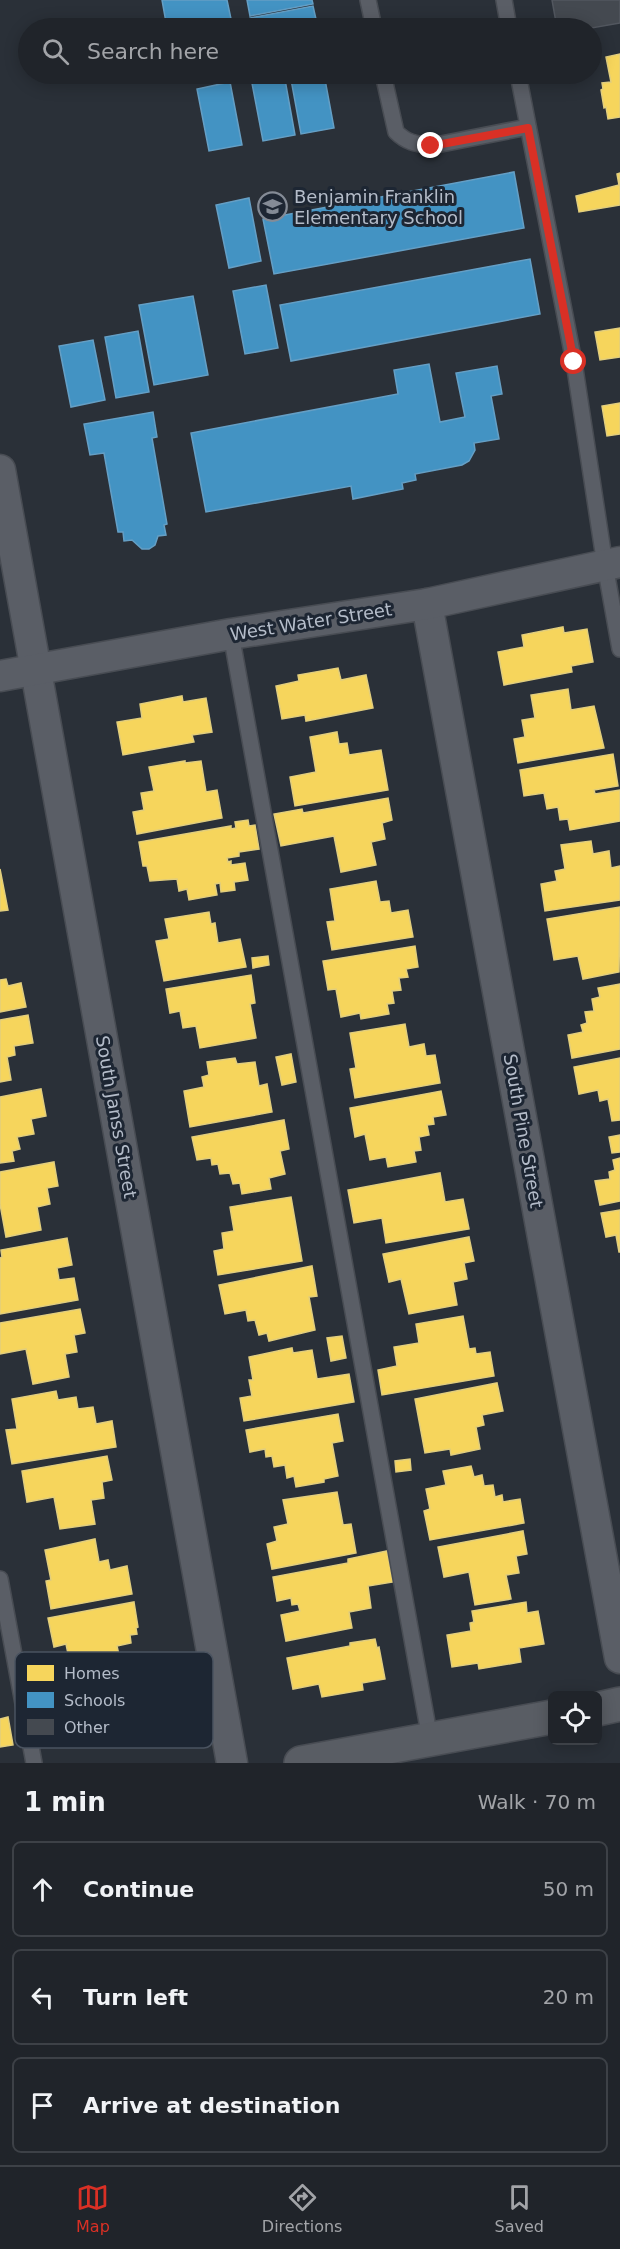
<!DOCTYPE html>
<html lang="en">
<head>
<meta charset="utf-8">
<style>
	:root { --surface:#20242a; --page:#282c32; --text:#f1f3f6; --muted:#a2a4a8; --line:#3d4147; --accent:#d93025 }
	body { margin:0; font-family:"DejaVu Sans",sans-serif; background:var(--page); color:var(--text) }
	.controls { position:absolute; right:18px; bottom:18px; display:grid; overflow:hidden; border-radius:9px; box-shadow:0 3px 15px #0003 }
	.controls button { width:54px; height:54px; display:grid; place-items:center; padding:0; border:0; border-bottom:2px solid var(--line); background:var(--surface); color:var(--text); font:30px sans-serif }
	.stop { position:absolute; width:18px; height:18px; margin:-14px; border:4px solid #d93025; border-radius:50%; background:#fff }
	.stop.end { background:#d93025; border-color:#fff; box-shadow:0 2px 6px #0008 }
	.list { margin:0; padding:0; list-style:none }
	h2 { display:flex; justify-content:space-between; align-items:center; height:78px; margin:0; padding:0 24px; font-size:26px }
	h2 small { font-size:20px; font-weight:400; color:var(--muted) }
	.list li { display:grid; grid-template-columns:39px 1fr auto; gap:18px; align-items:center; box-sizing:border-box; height:96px; margin:0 12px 12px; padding:0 12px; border:2px solid var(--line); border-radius:9px }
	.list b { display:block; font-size:22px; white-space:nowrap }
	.list em { font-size:20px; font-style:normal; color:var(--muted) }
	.icon { flex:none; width:33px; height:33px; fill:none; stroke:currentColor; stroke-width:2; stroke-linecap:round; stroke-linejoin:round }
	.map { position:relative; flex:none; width:620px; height:1763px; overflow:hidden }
	.search { position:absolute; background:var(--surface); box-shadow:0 3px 15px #0003; left:18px; right:18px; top:18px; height:66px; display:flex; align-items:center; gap:15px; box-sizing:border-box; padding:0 21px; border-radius:33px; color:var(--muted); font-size:22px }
	.sheet { height:402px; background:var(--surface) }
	nav { display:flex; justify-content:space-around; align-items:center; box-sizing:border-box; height:84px; border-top:2px solid var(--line); background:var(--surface); font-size:16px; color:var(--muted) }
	nav a { display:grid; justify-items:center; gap:3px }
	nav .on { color:var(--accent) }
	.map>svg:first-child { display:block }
</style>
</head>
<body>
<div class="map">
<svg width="620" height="1763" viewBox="0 0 620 1763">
	<rect width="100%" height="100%" fill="#2a3038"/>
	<!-- homes -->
	<g fill="#f6d55c" stroke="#e2ce7d" stroke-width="1.5">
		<polygon points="620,54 620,117 608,119 606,107 604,108 601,90 603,89 602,83 611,82 606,57"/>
		<polygon points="620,173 620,205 579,212 576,196 619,185 617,174"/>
		<polygon points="620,328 620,357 600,360 595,332"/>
		<polygon points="620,403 620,434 607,436 602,406"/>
		<polygon points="563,627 564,633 587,629 593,662 571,666 572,672 504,685 498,652 524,647 522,635"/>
		<polygon points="338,668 341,680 366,675 373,708 306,721 305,715 282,719 276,686 299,681 298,675"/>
		<polygon points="568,689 571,710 594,706 604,748 518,763 514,739 525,737 522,720 535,718 531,695"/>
		<polygon points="182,696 183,702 206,698 212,732 192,735 194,742 123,755 117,722 142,718 140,704"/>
		<polygon points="337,732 339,744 347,743 349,755 381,750 388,790 295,806 290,777 316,772 310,737"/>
		<polygon points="613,754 618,786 594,790 595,794 620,790 620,821 570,830 568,819 560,820 558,807 547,809 544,793 524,796 520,770"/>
		<polygon points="185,761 185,763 201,761 206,792 217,790 222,818 137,834 133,812 144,810 141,793 154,791 149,767"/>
		<polygon points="388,798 392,820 382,823 385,839 371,842 376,865 341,872 334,836 281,846 274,814 302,809 303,813"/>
		<polygon points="248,820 249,826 255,825 259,849 239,852 239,856 227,858 228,862 231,861 231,865 245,863 248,880 234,882 235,890 221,892 220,883 215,884 217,895 189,900 187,889 179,891 177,879 150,881 147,866 143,866 139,842 231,826 231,829 236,828 235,822"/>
		<polygon points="591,841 593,854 609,851 611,868 620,866 620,900 545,911 541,884 557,881 555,871 565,869 561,845"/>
		<polygon points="0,869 8,910 0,911"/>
		<polygon points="376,881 380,902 389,901 391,913 408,910 413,937 332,950 327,922 335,921 330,889"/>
		<polygon points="620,907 619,972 583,979 578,956 554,960 547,919"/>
		<polygon points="209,912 211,924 215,923 218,943 240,939 246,967 164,981 156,941 169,939 165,919"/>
		<polygon points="415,946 418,967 406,969 408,977 399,978 401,990 392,991 394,1003 387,1004 389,1014 361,1019 360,1013 341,1017 336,989 328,990 323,961"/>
		<polygon points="268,956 269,965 253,968 252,958"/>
		<polygon points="251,975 255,1003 250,1004 256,1038 200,1048 196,1026 183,1028 180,1011 170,1013 166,989"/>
		<polygon points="6,979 8,986 21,983 26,1007 0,1012 0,980"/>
		<polygon points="620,984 620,1049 572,1058 568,1035 583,1032 581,1025 587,1023 585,1012 594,1011 592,999 600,997 598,988"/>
		<polygon points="28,1015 33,1043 14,1046 15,1055 7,1057 11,1080 0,1082 0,1020"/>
		<polygon points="405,1024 409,1047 424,1044 426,1056 435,1055 440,1083 355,1098 350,1069 356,1068 350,1033"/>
		<polygon points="291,1054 296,1082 282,1085 276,1057"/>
		<polygon points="235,1058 237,1064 255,1062 259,1086 267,1084 272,1112 190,1127 184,1091 204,1087 202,1077 209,1075 207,1062"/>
		<polygon points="620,1058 620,1120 612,1121 608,1099 600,1101 598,1090 579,1094 574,1067"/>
		<polygon points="41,1089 46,1116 31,1119 34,1134 17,1137 20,1149 12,1151 14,1161 0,1163 0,1097"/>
		<polygon points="441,1091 446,1115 433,1117 434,1124 427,1125 429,1135 419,1137 421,1150 414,1151 416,1162 388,1167 386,1157 370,1160 365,1134 355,1137 350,1108"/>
		<polygon points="284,1120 289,1149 280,1151 285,1174 269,1178 271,1189 242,1194 240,1183 233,1184 230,1173 220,1174 218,1164 212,1165 211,1158 197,1160 192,1137"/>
		<polygon points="620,1135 620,1152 612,1153 609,1137"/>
		<polygon points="620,1158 620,1201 600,1205 595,1181 610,1179 609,1172 615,1170 613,1160"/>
		<polygon points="54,1162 58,1186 47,1188 50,1204 37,1207 41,1230 6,1237 0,1204 0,1172"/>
		<polygon points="440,1173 445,1202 463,1199 469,1229 386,1243 382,1218 354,1223 348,1190"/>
		<polygon points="291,1197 302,1261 218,1275 214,1251 224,1249 222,1233 234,1231 230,1207"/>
		<polygon points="620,1210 620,1252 619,1252 616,1235 606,1237 601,1213"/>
		<polygon points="469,1237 474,1261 464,1263 467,1279 453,1282 457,1305 409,1314 401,1279 389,1282 383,1254"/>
		<polygon points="67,1238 72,1265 57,1268 59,1280 74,1278 78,1300 0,1314 0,1258 2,1257 1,1250"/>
		<polygon points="312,1266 317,1296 309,1297 315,1330 269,1341 267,1333 259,1335 255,1320 248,1321 246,1310 225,1314 219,1285"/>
		<polygon points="80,1309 85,1333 74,1335 77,1352 65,1354 69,1377 33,1384 26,1349 0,1354 0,1323"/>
		<polygon points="463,1316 469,1349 475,1348 476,1354 490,1352 494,1376 382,1395 378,1370 397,1366 394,1347 419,1343 416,1324"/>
		<polygon points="342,1336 346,1358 331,1361 327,1338"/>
		<polygon points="292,1348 293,1353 312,1350 317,1379 349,1374 354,1402 244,1421 240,1398 252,1396 249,1380 253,1380 249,1357"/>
		<polygon points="497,1383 503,1411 482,1415 484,1425 476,1427 480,1449 451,1455 450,1449 425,1453 415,1399"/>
		<polygon points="56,1391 58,1400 76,1397 78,1409 93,1407 96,1424 112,1421 116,1447 12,1464 6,1430 17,1429 12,1399"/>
		<polygon points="338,1414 343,1441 332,1443 338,1476 324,1479 324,1482 296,1487 294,1476 287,1478 285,1465 274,1467 272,1456 266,1457 265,1449 250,1452 246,1430"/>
		<polygon points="107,1456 112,1480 102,1482 104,1498 91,1500 95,1524 60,1529 54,1497 27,1502 22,1471"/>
		<polygon points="410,1459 411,1470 396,1472 395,1461"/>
		<polygon points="471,1466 474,1477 482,1475 484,1486 493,1485 495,1497 502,1495 503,1502 520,1499 524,1523 430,1540 424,1511 430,1509 426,1489 446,1485 443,1471"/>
		<polygon points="337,1492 343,1525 351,1524 356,1553 272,1569 267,1544 277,1541 274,1527 288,1524 283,1500"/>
		<polygon points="523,1531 527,1554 516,1556 519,1573 506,1575 511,1599 475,1605 469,1572 444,1577 438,1547"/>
		<polygon points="95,1539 99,1562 108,1560 110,1570 127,1566 132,1594 51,1609 46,1581 51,1580 45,1550"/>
		<polygon points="387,1551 393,1582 368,1586 371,1608 349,1612 352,1628 286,1641 281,1615 300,1611 298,1604 292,1605 291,1598 277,1601 273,1577 348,1563 348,1559"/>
		<polygon points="134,1602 138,1627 136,1628 137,1634 130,1635 131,1643 117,1646 122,1669 73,1678 66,1644 54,1647 48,1618"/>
		<polygon points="526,1602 527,1613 538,1611 544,1644 519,1648 521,1662 479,1669 478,1663 452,1667 447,1635 471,1631 470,1623 474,1622 472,1611"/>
		<polygon points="375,1639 377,1648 379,1647 385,1679 362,1683 363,1690 322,1697 319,1684 293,1689 287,1658 350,1646 350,1643"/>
		<polygon points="8,1717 13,1745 0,1747 0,1719"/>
	</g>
	<!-- schools -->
	<g fill="#4393c3" stroke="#659fc5" stroke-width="1.5">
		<polygon points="162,0 227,0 231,19 181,28 167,28"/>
		<polygon points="247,0 312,0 313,4 250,16"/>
		<polygon points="313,6 318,28 252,28 250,18"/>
		<polygon points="231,21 232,28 194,28"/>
		<polygon points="275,74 284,74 295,135 263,141 251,78"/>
		<polygon points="290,74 324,74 334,128 301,134"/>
		<polygon points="230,82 242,145 209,151 197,89"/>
		<polygon points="514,172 524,228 274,274 263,219"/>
		<polygon points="249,198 261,261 229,268 216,205"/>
		<polygon points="530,259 540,314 291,361 280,305"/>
		<polygon points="266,285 278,348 245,354 233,291"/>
		<polygon points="193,296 208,375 154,385 139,305"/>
		<polygon points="138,331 149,392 116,398 105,337"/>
		<polygon points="93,340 105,400 71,407 59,346"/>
		<polygon points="429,364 440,422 465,417 456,373 497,366 502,394 491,396 499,439 474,443 475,450 469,461 462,465 415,474 416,480 402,483 403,489 353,499 351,486 206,512 191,433 398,394 394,370"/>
		<polygon points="153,412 157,437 152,438 167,524 164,525 166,535 158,536 155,545 149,549 142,549 132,540 124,541 123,532 118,532 104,453 90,455 84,424"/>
	</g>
	<!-- building -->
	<polygon fill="#444950" stroke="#52575f" stroke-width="1.5" points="552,0 620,0 620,23 591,28 594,42 592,42 592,28 557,28"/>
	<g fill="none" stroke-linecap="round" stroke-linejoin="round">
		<defs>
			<g id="lane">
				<polyline points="368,0 374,28"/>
				<polyline points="504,0 509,28"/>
				<path d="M383,74L396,132C407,143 417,144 431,146L528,127"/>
				<polyline points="518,74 574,362 605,565 620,649"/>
				<polyline points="231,634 430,1739"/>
				<polyline points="0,1579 34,1763"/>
			</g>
			<g id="street">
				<polyline points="0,470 232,1763"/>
				<polyline points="427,604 620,1658"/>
				<polyline points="0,676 231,634 427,604 620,562"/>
			</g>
			<g id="secondary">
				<polyline points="598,1709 620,1704"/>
				<polyline points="301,1763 552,1717"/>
			</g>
		</defs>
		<!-- lane casing -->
		<use href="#lane" stroke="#484c53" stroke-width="18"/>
		<!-- street casing -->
		<use href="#street" stroke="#484c53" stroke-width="33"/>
		<!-- secondary casing -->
		<use href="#secondary" stroke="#484c53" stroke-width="36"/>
		<!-- lane -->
		<use href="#lane" stroke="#5a5e66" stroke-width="15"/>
		<!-- street -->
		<use href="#street" stroke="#5a5e66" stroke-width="30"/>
		<!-- secondary -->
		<use href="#secondary" stroke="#595d64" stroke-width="33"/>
	</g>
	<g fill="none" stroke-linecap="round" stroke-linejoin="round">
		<!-- route -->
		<polyline stroke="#d93025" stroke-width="8" points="431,146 528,128 574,362"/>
	</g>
	<!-- icons -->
	<defs>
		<symbol id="school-ring" viewBox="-11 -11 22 22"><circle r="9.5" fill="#1d2633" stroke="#848b96" stroke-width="1.5"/><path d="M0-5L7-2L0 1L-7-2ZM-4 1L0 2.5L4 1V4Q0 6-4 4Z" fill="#848b96"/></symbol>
	</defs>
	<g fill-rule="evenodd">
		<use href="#school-ring" x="256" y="190" width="33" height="33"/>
	</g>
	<g text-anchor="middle" stroke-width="6" stroke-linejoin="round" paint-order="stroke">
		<!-- poi labels -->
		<g font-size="18" fill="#b4bcc9" stroke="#1d2633" text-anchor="start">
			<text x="294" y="203">Benjamin Franklin<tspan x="294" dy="21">Elementary School</tspan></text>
		</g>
		<!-- street labels -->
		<g font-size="18" fill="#b4bcc9" stroke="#1d2633">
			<text transform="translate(311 622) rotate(-9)" y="6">West Water Street</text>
			<text transform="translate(116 1117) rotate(80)" y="6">South Janss Street</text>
			<text transform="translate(523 1131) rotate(80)" y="6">South Pine Street</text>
		</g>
	</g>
	<!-- legend -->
	<rect x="15" y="1652" width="198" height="96" rx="9" fill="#1d2633" stroke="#4a5360" stroke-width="1.5"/>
	<rect x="27" y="1665" width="27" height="16" fill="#f6d55c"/>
	<rect x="27" y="1692" width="27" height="16" fill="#4393c3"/>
	<rect x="27" y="1719" width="27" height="16" fill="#444950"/>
	<g font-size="16" fill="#b4bcc9">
		<text x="64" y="1679">Homes</text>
		<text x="64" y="1706">Schools</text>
		<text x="64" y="1733">Other</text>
	</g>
</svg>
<div class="controls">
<button><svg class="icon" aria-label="locate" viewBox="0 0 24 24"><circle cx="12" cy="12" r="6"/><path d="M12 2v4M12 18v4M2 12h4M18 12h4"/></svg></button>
</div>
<div class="stop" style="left:574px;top:362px"></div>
<div class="stop end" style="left:431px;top:146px"></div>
<div class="search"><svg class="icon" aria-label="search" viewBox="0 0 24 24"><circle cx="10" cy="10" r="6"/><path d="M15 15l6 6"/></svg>Search here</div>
</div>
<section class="sheet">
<h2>1 min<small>Walk · 70 m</small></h2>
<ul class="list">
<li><svg class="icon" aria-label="ahead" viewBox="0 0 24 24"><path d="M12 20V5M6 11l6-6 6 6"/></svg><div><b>Continue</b></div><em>50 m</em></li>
<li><svg class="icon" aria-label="left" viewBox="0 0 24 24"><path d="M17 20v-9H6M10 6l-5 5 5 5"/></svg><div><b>Turn left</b></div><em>20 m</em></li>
<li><svg class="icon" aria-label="arrive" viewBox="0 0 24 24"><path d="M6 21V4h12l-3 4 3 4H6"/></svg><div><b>Arrive at destination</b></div></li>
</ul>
</section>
<nav>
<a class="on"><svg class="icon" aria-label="map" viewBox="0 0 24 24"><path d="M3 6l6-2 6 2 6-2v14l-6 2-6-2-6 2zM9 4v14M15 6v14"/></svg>Map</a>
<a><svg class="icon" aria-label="directions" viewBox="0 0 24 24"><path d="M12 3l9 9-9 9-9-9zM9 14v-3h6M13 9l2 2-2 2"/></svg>Directions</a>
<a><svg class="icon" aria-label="saved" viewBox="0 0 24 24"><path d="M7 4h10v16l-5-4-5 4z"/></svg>Saved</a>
</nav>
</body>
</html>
